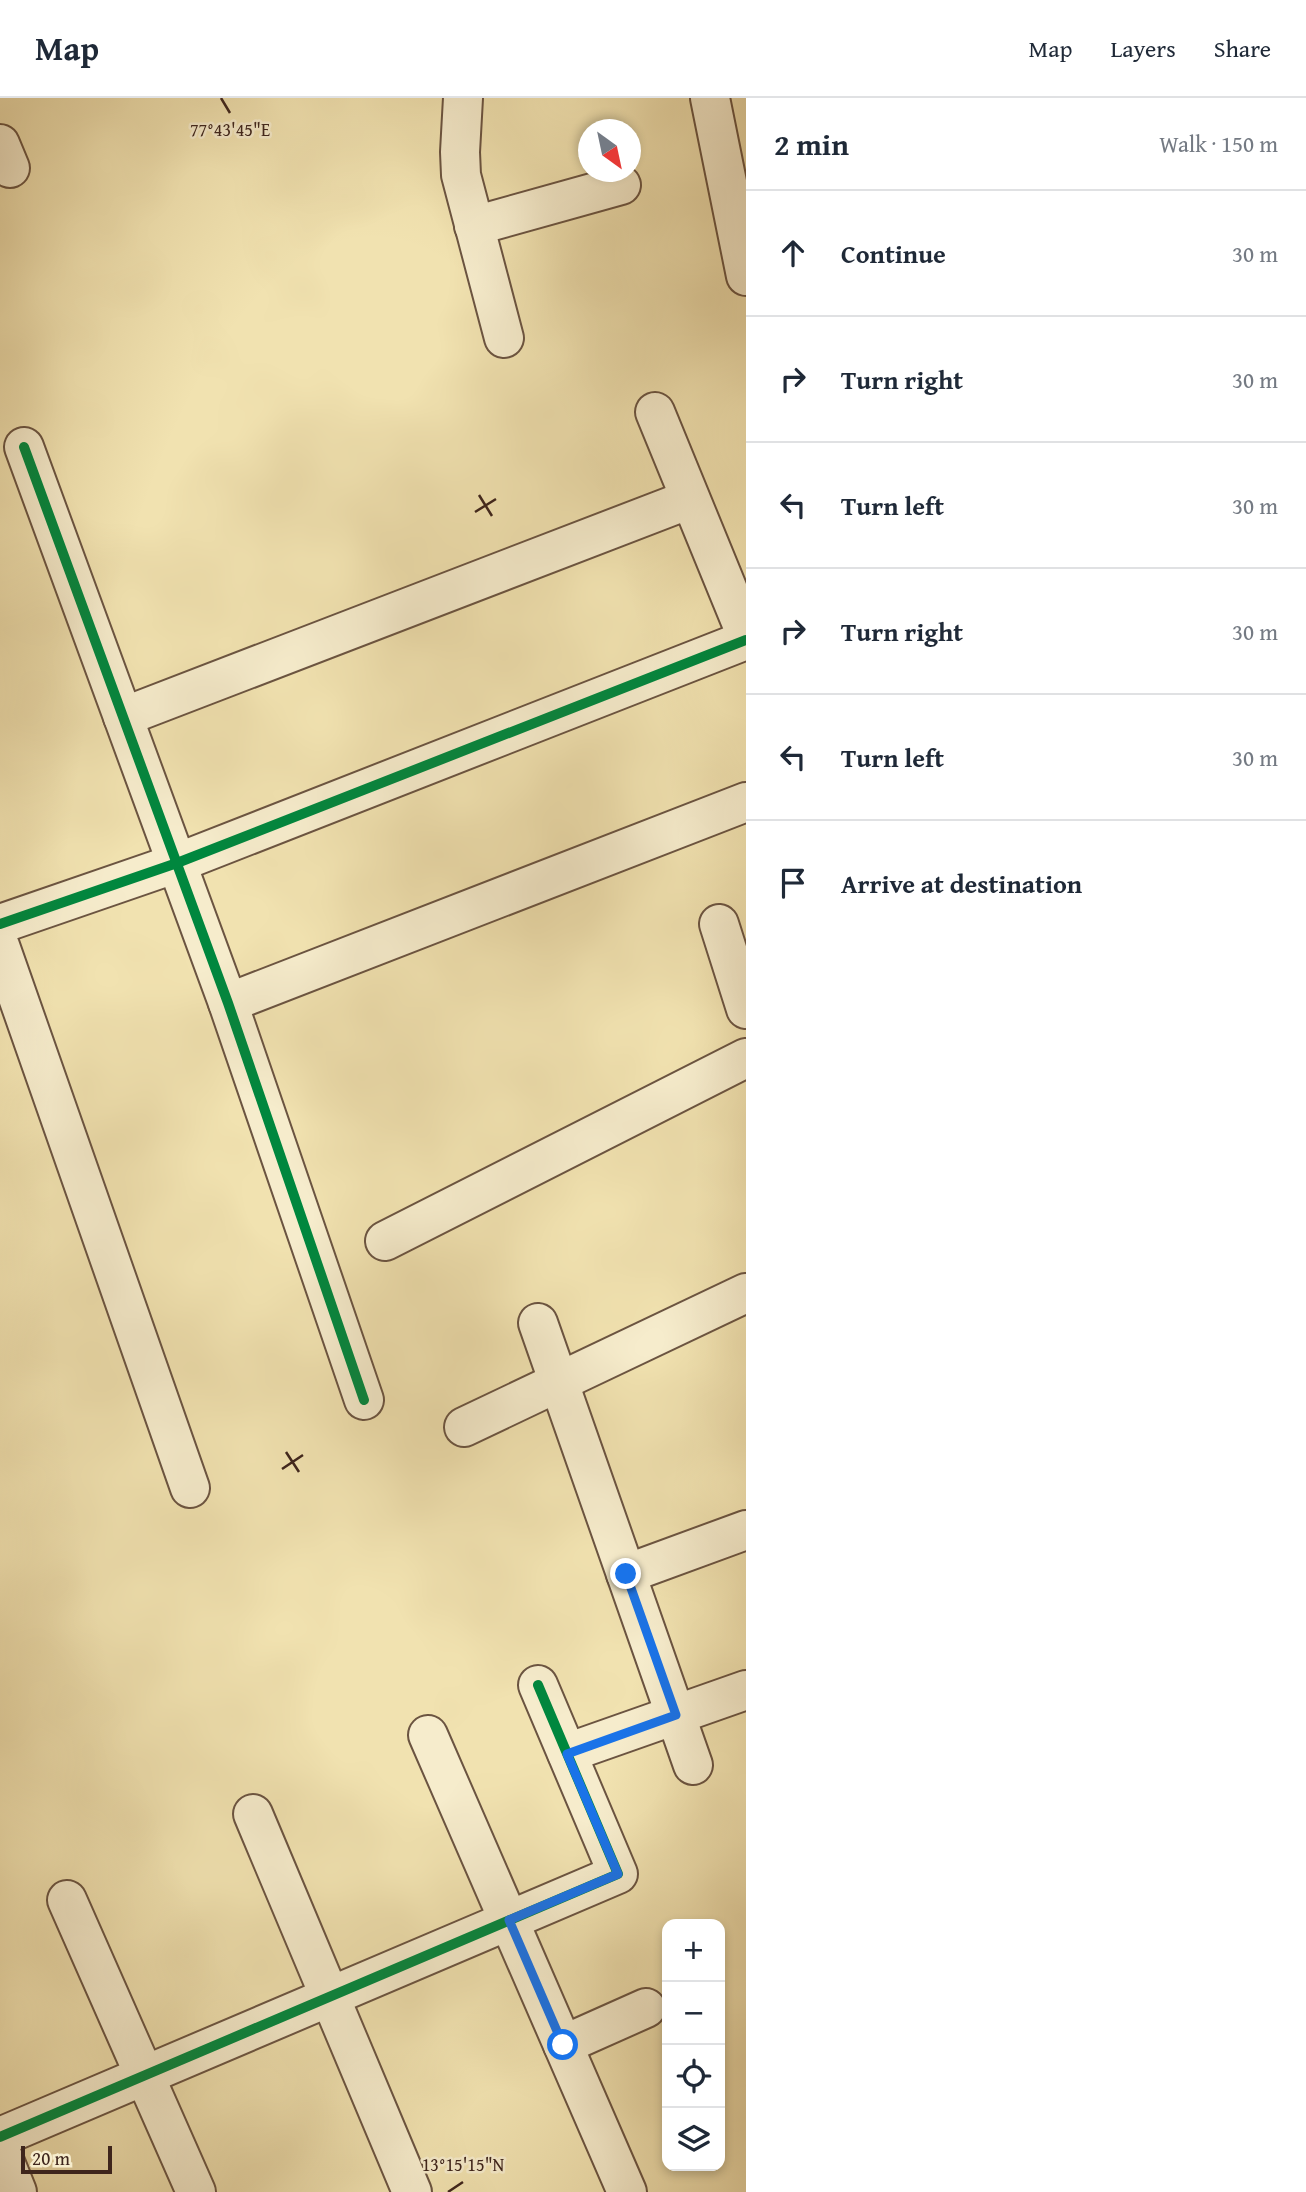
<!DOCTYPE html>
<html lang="en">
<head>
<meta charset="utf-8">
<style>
	:root { --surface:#fff; --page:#f2f2f3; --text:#1f2937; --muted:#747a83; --line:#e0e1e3 }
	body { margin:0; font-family:"Gentium Book Plus",serif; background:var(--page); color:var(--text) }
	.controls { position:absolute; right:21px; bottom:21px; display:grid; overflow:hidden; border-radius:14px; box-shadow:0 4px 10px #0003 }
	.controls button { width:63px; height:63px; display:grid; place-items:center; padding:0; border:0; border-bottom:2px solid var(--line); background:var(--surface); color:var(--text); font:35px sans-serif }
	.compass { position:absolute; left:578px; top:21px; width:63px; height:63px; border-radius:50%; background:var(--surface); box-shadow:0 4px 10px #0003; rotate:147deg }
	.scale { position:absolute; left:21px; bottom:18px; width:91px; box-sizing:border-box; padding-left:7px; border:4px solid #3e251c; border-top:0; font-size:19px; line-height:24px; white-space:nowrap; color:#3e251c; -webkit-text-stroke:5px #f6eccc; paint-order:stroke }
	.stop { position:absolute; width:21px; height:21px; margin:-16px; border:5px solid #1a73e8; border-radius:50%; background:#fff }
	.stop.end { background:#1a73e8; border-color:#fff; box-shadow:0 2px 7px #0008 }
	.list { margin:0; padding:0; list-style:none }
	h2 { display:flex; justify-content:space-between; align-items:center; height:91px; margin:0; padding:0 28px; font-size:30px }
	h2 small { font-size:23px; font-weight:400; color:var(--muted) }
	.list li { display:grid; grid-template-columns:46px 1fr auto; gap:21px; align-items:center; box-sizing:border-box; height:126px; padding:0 28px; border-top:2px solid var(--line) }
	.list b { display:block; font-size:26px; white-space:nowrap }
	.list em { font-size:23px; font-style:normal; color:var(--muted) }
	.icon { flex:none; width:38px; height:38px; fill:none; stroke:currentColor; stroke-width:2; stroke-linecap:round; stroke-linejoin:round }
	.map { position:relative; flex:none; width:746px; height:2094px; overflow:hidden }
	header { display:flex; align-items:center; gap:42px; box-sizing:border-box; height:98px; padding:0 35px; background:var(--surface); border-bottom:2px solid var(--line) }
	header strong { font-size:33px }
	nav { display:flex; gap:38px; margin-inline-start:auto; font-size:24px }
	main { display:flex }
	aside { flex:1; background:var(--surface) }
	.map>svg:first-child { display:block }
</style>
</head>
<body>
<header>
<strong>Map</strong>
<nav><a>Map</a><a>Layers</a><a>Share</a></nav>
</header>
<main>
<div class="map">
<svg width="746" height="2094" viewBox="0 0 746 2094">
	<rect width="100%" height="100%" fill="#f1e2b0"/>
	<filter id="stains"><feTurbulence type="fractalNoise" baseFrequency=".00286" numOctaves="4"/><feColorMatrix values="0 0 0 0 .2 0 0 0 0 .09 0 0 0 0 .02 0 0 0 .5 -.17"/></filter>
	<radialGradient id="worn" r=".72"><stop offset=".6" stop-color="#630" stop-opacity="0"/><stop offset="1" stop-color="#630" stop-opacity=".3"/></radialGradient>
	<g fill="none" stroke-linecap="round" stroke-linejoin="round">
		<defs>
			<g id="minor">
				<polyline points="463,0 460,54 461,77 504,240"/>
				<polyline points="710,0 746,178"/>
				<polyline points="0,46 10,70"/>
				<polyline points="474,128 621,87"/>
				<polyline points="655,314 746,536"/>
				<polyline points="24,349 228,905 364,1302"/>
				<polyline points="123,619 690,401"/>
				<polyline points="0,826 177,765 746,542"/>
				<polyline points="719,826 746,911"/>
				<polyline points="0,848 190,1390"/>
				<polyline points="228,905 746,704"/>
				<polyline points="385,1143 746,960"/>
				<polyline points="538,1225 693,1667"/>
				<polyline points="464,1329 746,1195"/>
				<polyline points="626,1476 746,1432"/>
				<polyline points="428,1637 627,2094"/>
				<polyline points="567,1655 746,1592"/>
				<polyline points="253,1716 412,2094"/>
				<polyline points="67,1802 196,2094"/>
				<polyline points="563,1947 646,1910"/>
				<polyline points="0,2039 618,1776 538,1587"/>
				<polyline points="0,2052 17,2094"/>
			</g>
		</defs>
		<!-- minor casing -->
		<use href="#minor" stroke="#6b5441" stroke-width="42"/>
		<!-- minor -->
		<use href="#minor" stroke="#f6eccc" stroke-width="38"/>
		<defs>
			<g id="cycleway">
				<polyline points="24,349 228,905 364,1302"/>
				<polyline points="0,826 177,765 746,542"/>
				<polyline points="0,2039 618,1776 538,1587"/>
			</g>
		</defs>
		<!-- cycleway casing -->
		<use href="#cycleway" stroke="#f6eccc" stroke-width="15"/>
		<!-- cycleway -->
		<use href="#cycleway" stroke="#00873e" stroke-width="10"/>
	</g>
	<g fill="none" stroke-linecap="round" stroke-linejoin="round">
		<!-- route -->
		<polyline stroke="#1a73e8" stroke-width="9" points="563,1947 509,1822 618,1776 567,1656 676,1617 626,1476"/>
	</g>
	<!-- ticks -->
	<path fill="none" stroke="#3e251c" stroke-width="2.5" d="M221,0L230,15M479,397L492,418M475,414L496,401M286,1354L299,1374M282,1371L303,1357M448,2094L463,2084"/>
	<g font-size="18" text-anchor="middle" fill="#3e251c" stroke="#f6eccc" stroke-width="5" stroke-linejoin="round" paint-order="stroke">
		<text x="230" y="38">77°43'45"E</text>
		<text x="463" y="2073">13°15'15"N</text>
	</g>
	<rect width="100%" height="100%" filter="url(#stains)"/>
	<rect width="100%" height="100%" fill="url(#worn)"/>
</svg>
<div class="controls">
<button>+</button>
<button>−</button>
<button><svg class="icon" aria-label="locate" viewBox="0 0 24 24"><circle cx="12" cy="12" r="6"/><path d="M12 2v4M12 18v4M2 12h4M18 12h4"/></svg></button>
<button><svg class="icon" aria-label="layers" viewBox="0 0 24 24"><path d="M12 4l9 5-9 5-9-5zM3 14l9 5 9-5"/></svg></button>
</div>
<svg class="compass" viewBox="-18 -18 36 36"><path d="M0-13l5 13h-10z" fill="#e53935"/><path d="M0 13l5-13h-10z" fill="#747a83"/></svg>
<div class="scale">20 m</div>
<div class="stop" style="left:563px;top:1947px"></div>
<div class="stop end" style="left:626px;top:1476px"></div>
</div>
<aside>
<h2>2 min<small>Walk · 150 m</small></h2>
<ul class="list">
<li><svg class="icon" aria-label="ahead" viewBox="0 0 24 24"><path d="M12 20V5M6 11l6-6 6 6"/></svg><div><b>Continue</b></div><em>30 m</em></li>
<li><svg class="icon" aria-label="right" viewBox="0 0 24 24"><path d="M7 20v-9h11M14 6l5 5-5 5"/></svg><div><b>Turn right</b></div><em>30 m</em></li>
<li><svg class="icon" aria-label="left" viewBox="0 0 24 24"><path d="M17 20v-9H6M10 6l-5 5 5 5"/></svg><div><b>Turn left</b></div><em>30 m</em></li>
<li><svg class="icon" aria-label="right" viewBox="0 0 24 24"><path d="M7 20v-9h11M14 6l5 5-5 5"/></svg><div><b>Turn right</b></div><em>30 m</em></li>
<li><svg class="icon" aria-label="left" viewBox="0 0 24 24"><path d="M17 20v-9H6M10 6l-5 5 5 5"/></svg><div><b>Turn left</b></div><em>30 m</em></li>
<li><svg class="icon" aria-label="arrive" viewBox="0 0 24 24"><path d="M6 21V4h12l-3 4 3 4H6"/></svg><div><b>Arrive at destination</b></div></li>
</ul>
</aside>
</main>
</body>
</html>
